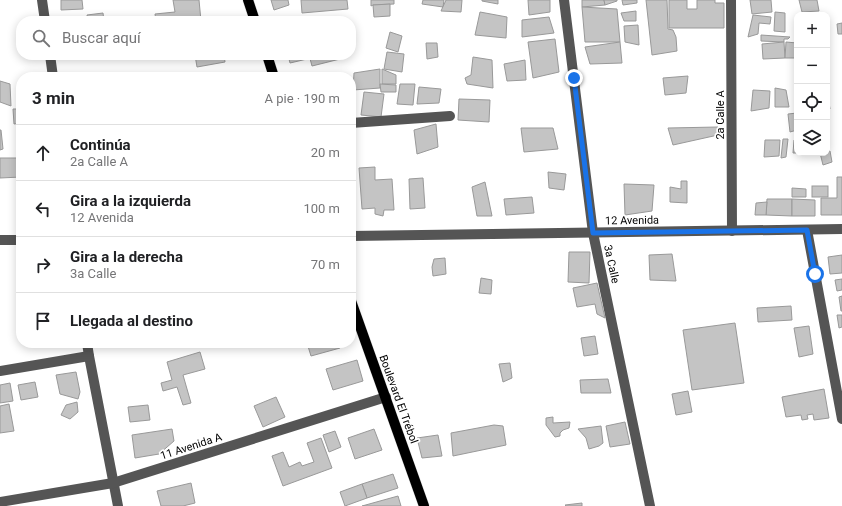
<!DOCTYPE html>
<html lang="es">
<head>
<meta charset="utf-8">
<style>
	:root { --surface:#fff; --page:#f6f6f6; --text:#202124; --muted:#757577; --line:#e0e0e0 }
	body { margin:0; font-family:Roboto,sans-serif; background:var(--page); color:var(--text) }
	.controls { position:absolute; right:12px; top:12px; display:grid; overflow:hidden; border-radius:8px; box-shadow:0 2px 10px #0003 }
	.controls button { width:36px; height:36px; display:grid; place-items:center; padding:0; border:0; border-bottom:1px solid var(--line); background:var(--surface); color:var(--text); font:20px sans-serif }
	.stop { position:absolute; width:12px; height:12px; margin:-9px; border:3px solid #1a73e8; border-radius:50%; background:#fff }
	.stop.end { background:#1a73e8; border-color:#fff; box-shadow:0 1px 4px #0008 }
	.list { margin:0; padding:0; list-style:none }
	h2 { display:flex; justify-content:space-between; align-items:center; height:52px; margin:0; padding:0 16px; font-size:17px }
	h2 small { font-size:13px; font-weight:400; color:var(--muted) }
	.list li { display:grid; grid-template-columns:26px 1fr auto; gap:12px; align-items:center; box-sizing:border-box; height:56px; padding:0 16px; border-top:1px solid var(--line) }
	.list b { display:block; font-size:15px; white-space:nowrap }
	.list p { margin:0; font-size:13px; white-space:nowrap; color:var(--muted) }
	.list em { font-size:13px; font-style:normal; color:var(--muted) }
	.icon { flex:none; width:22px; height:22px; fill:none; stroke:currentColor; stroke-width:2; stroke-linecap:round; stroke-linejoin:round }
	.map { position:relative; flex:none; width:842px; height:506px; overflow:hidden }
	.search { position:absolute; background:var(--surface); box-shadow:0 2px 10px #0003; left:16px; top:16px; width:340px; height:44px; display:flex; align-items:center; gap:10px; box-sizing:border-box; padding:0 14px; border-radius:16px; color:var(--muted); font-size:15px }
	.panel { position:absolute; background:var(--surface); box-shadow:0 2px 10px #0003; left:16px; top:72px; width:340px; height:276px; border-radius:16px }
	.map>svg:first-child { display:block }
</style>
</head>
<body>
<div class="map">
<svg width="842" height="506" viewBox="0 0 842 506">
	<rect width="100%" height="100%" fill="#fff"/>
	<!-- building -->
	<g fill="#c4c4c4" stroke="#999">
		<polygon points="61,0 82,0 83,9 61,10"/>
		<polygon points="173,0 199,0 201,21 156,21 155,14 175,12"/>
		<polygon points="271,0 288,0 289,5 274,10"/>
		<polygon points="301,0 347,0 348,9 302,13"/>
		<polygon points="371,0 394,0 394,4 373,5 371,6"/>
		<polygon points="423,0 444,0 443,7 422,4"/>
		<polygon points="446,0 462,0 461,12 441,11"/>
		<polygon points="482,0 498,0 498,4 482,1"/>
		<polygon points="528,0 550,0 550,12 529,15"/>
		<polygon points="582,0 604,0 605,5 582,7"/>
		<polygon points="604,0 617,0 617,1 605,5"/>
		<polygon points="622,0 637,0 637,3 623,5"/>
		<polygon points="646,0 667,0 668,29 673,30 676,37 677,51 652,55"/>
		<polygon points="669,0 687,0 687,9 697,9 697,0 715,0 715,3 724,3 724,28 669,28"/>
		<polygon points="750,0 771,0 772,12 752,14"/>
		<polygon points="799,0 817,0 819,11 802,12"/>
		<polygon points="390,4 390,16 374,17 373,5"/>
		<polygon points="582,7 617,9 620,42 585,42"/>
		<polygon points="636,11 636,21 624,21 621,13"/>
		<polygon points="480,12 507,17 506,38 475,35"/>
		<polygon points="775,12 785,13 785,32 774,31"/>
		<polygon points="103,13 104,21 88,21 87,15"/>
		<polygon points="753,15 771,17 770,24 759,23 758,34 748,37"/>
		<polygon points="549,17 554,33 522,37 522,20"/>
		<polygon points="842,23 842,34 838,34 837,24"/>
		<polygon points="638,25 639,45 625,42 624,26"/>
		<polygon points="390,32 402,36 398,52 386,48"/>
		<polygon points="761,35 790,37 788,39 784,39 784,42 761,41"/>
		<polygon points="555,39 559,72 533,78 528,42"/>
		<polygon points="620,42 622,63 590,64 585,47"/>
		<polygon points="784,42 785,58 763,59 762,44"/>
		<polygon points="786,42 797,43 797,58 785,58"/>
		<polygon points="426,43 437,43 438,57 427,59"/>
		<polygon points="387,52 404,54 402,72 384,69"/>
		<polygon points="195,55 224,55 225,62 197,67"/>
		<polygon points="288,55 306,55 307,59 290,63"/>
		<polygon points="309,55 343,55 344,58 312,66"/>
		<polygon points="473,57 492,60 493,88 467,84 465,78 471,75"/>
		<polygon points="525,60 526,80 507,81 504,64"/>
		<polygon points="380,69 380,88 353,90 354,73"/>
		<polygon points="382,69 396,75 396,84 382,84"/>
		<polygon points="225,73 226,77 208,77 208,76"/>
		<polygon points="688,76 686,93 665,95 663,78"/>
		<polygon points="0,81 10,84 11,106 0,102"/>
		<polygon points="380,84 396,85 396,92 381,92"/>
		<polygon points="400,84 415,84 413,105 397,104"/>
		<polygon points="419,87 441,89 439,103 417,104"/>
		<polygon points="775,88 786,90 789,107 775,107"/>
		<polygon points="753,90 770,91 769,108 751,111"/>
		<polygon points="827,91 830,109 827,109"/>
		<polygon points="364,92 384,94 381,117 361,115"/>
		<polygon points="459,99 490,100 489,122 458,120"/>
		<polygon points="13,109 21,109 21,123 14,124"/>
		<polygon points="797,113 797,130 790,132 788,114"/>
		<polygon points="436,124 438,147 417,154 414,130"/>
		<polygon points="718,127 718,135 673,145 668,128"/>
		<polygon points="521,128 553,128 558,149 524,152"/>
		<polygon points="0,130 1,130 3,149 0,150"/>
		<polygon points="783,139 788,139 786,157 781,158"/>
		<polygon points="765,140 780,140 779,156 764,157"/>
		<polygon points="794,140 797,140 797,153 793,153"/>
		<polygon points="827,151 830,151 832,162 823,165 820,153 827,153"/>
		<polygon points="0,158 21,158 21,177 0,178"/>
		<polygon points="375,167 375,180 392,179 394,210 384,210 383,216 375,214 375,208 362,209 359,168"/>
		<polygon points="548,172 566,174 564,190 549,188"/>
		<polygon points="837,177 842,177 842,215 821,215 821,198 837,198"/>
		<polygon points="423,178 425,208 410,209 409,179"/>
		<polygon points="681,181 687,181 687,203 670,202 670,187 681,189"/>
		<polygon points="485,182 492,216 477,216 472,187"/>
		<polygon points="624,184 654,185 652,211 625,215"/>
		<rect x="812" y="186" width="16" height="11"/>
		<polygon points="792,188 806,189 806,197 792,197"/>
		<polygon points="532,197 534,213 506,215 504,199"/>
		<polygon points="21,198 21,221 20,221 17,199"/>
		<polygon points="767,199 792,199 792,216 766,215"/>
		<polygon points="792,199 815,200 815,216 792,216"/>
		<polygon points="767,202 766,215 755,215 756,203"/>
		<polygon points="569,252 590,252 589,283 568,282"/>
		<polygon points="672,254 676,281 650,280 649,255"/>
		<polygon points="842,255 842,273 830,274 828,257"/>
		<polygon points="445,258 446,274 433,276 432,267 434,259"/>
		<polygon points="481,278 492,280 491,294 479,293"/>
		<polygon points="842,279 842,290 837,291 835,280"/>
		<polygon points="597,283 605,318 597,314 595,304 577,307 573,288"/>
		<polygon points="842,296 842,311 841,311 839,297"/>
		<polygon points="791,306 792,320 758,322 757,308"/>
		<polygon points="837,315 842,315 842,327 839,328"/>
		<polygon points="735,323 744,383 692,390 683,330"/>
		<polygon points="809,326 813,354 799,357 794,328"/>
		<polygon points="595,336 598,354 584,356 581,338"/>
		<polygon points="307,343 338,343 340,348 311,356"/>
		<polygon points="200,352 205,369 183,375 191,403 183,405 177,387 163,391 161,383 172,380 167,362"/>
		<polygon points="357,360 363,381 333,390 326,369"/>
		<polygon points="510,363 512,378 503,382 499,364"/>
		<polygon points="76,372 80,392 78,399 60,394 56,375"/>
		<polygon points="608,379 611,393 581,393 580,380"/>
		<polygon points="35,382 38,397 21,400 18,385"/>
		<polygon points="10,383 13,401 0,403 0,385"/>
		<polygon points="824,389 829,418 814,420 813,414 807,415 808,419 802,420 801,415 786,417 782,397"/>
		<polygon points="688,391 692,412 676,415 672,394"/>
		<polygon points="276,397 285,417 263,427 254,406"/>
		<polygon points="77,402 78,412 70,419 61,415 66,405"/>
		<polygon points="9,404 14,431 0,433 0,406"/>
		<polygon points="148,405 150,420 130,422 128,407"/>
		<polygon points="553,417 553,423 570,422 569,428 563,430 560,433 560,436 555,437 546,425 546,418"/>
		<polygon points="625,422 630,444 610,447 606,426"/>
		<polygon points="494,425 503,426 506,445 453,456 451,433"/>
		<polygon points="601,426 603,443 599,446 589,449 586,438 578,429"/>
		<polygon points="172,429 174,441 159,454 135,458 132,435"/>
		<polygon points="374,429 382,450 355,459 348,438"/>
		<polygon points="335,431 341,447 329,452 323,435"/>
		<polygon points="438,435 442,456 422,458 417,438"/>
		<polygon points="321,438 332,468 283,486 272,456 283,452 289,467 300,462 302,466 314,462 307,443"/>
		<polygon points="393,474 398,488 367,498 362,484"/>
		<polygon points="191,483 195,503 183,506 161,506 157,491"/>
		<polygon points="362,484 367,498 345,506 340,492"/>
		<polygon points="398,496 401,506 362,506"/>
		<polygon points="582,503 582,506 566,506 565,505"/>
	</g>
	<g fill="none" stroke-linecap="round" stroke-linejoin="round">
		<defs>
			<g id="major">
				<polyline points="248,0 255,21"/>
				<polyline points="267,55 274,77"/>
				<polyline points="351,301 424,506"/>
			</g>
		</defs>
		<!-- major casing -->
		<use href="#major" stroke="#dbdbdb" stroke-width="11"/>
		<!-- minor -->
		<g stroke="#555" stroke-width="10">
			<polyline points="42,0 45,21"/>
			<polyline points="564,0 593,233 650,506"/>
			<polyline points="731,0 732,231"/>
			<polyline points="50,55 53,77"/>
			<polyline points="351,123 450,116"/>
			<polyline points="807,230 842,419"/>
			<polyline points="351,236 842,229"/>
			<polyline points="0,240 21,240"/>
			<polyline points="87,343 89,356 118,506"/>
			<polyline points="0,371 89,356"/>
			<polyline points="0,502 113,483 386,397"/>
		</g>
		<!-- major -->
		<use href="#major" stroke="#000" stroke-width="10"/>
	</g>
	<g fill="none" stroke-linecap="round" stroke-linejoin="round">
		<!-- route -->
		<polyline stroke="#1a73e8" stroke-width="5" points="574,78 593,233 807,230 815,274"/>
	</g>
	<g text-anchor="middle" stroke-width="3.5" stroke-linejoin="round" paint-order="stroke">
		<!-- street labels -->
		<g font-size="11" fill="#000" stroke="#fff">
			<text transform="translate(720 115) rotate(-90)" y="4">2a Calle A</text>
			<text transform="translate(632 220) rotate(-1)" y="4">12 Avenida</text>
			<text transform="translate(612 264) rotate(78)" y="4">3a Calle</text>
			<text transform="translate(399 399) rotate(70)" y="4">Boulevard El Trébol</text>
			<text transform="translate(191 446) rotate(-18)" y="4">11 Avenida A</text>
		</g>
	</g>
</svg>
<div class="controls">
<button>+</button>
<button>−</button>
<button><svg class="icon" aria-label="locate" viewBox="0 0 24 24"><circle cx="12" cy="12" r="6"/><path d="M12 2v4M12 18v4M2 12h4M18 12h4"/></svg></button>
<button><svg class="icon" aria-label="layers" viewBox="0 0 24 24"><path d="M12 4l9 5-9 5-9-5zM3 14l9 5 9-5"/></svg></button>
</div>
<div class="stop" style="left:815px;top:274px"></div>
<div class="stop end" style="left:574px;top:78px"></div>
<div class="search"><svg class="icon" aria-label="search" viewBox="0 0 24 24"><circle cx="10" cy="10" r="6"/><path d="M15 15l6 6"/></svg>Buscar aquí</div>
<section class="panel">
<h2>3 min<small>A pie · 190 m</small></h2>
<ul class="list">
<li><svg class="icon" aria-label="ahead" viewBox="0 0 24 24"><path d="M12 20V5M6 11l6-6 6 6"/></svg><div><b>Continúa</b><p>2a Calle A</p></div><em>20 m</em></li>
<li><svg class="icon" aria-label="left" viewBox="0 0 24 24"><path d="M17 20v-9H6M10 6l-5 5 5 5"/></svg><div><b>Gira a la izquierda</b><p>12 Avenida</p></div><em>100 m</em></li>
<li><svg class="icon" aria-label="right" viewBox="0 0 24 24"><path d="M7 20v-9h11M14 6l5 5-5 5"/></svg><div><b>Gira a la derecha</b><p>3a Calle</p></div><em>70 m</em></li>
<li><svg class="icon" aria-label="arrive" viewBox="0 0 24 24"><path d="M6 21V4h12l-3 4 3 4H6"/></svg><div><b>Llegada al destino</b></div></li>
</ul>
</section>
</div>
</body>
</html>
